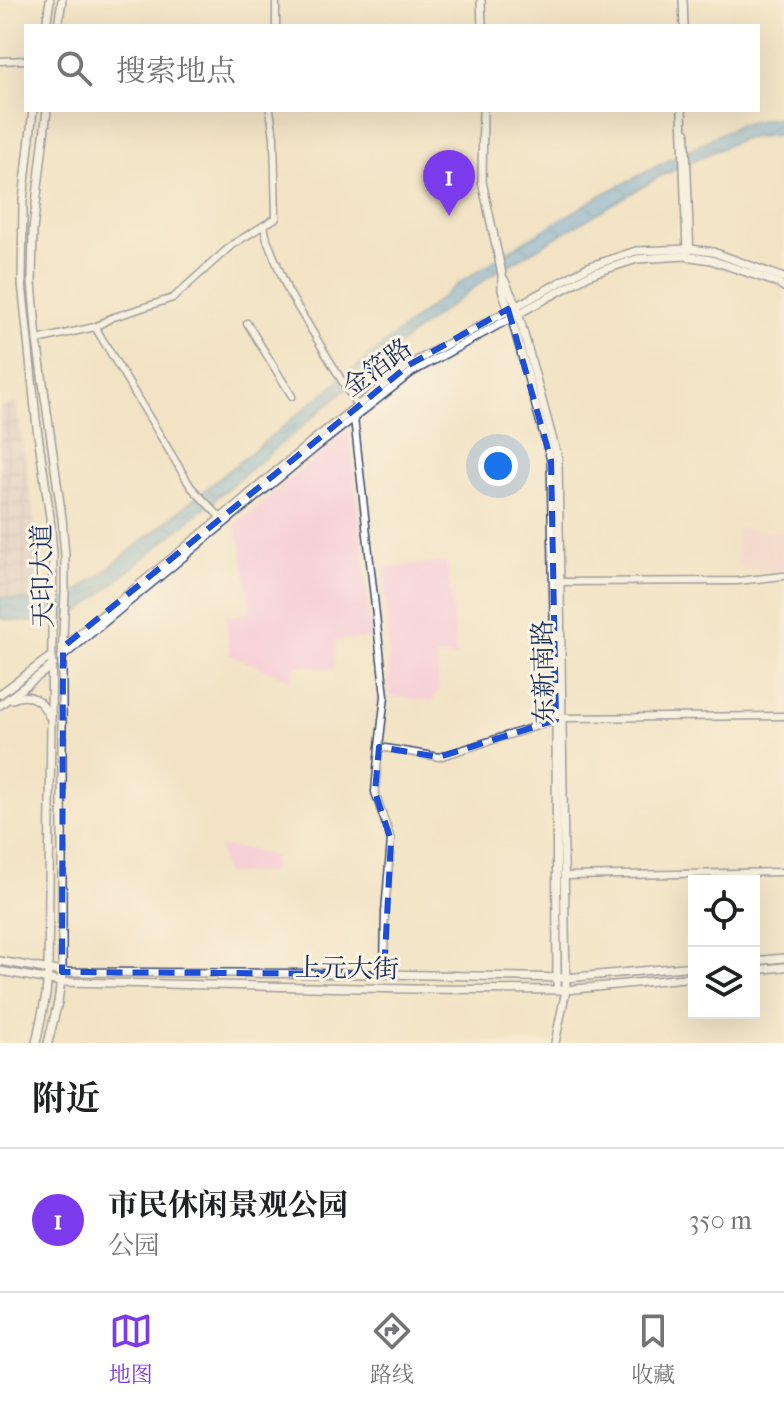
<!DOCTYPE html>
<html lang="zh">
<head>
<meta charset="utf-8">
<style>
	:root { --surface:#fff; --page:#f2f2f2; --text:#202124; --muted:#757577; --line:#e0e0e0; --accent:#7c3aed }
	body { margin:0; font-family:"IM FELL French Canon","Noto Serif SC",serif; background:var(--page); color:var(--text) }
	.controls { position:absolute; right:24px; bottom:24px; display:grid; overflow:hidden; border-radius:0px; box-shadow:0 8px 32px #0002 }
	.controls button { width:72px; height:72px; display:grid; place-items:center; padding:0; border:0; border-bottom:2px solid var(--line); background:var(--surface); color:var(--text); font:40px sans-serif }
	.you { position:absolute; left:498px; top:466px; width:28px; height:28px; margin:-20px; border:6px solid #fff; border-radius:50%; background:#1a73e8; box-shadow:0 0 0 12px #1a73e833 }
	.badge { display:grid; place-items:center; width:52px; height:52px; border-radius:50%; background:var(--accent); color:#fff; font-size:26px; font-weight:700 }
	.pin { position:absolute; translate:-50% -66px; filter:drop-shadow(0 2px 4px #0008) }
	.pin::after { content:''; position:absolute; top:42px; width:28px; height:24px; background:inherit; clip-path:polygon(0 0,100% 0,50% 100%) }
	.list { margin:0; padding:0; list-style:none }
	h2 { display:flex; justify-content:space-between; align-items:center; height:104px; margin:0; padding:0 32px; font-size:34px }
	h2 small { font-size:26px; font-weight:400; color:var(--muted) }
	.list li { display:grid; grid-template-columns:52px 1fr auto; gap:24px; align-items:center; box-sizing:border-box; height:144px; padding:0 32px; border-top:2px solid var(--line) }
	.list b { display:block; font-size:30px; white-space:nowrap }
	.list p { margin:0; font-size:26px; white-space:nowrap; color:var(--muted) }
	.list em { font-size:26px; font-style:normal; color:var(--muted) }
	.icon { flex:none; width:44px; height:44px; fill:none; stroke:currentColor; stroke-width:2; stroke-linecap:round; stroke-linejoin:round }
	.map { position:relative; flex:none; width:784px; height:1043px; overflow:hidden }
	.search { position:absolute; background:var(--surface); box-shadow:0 8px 32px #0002; left:24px; right:24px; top:24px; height:88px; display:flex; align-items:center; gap:20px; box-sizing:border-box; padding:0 28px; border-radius:0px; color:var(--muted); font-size:30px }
	.sheet { height:248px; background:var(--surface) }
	nav { display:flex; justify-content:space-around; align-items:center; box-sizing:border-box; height:112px; border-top:2px solid var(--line); background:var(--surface); font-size:22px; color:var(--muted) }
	nav a { display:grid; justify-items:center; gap:4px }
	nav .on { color:var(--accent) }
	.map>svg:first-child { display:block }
</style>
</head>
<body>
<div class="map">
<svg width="784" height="1043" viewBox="0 0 784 1043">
	<defs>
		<pattern id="industrial-grid" width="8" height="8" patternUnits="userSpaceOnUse" patternTransform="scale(2)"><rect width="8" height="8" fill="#d1bdc9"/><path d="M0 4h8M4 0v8" fill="none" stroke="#a99aa6"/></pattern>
		<pattern id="water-waves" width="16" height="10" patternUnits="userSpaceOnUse" patternTransform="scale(2)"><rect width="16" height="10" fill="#66a9db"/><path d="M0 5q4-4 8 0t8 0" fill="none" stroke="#538ab5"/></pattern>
	</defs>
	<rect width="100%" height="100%" fill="#fcf5e5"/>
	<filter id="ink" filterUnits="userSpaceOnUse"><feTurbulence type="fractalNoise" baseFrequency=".0125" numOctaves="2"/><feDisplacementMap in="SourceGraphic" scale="16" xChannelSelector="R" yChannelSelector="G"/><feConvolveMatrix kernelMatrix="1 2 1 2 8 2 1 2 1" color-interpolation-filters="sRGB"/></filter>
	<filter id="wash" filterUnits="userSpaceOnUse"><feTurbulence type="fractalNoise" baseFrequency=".006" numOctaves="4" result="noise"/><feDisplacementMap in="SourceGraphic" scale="32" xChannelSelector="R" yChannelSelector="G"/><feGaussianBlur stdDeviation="1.8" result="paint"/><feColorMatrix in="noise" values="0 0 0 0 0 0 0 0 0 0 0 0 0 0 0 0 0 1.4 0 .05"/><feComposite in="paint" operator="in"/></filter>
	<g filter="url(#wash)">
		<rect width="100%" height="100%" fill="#f2e3c5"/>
		<!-- built -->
		<g fill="#f6cfd7">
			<polygon points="349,429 372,638 335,641 334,669 296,665 290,680 230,655 226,617 251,611 242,551 235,525"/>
			<polygon points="737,528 784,531 784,571 736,569"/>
			<polygon points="447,562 457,657 436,657 439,689 432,701 390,696 385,568"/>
			<polygon points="219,847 248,849 273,856 273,873 225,874"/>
		</g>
		<!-- industrial -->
		<polygon fill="url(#industrial-grid)" points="16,402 38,545 40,593 39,604 0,597 0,407"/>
		<!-- water -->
		<path fill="url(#water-waves)" stroke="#406c9c" stroke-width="2" d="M772,118H784V134L741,139L661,176L490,276L417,330L82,610C51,626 33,624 0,618V597L49,604L68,598L103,573L458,284L599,196L739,124Z"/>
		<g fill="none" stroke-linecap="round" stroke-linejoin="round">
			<!-- stream -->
			<g stroke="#66a9db" stroke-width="2">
				<polyline points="501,254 565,217"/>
				<polyline points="483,269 496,258"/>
				<polyline points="271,450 306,421"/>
			</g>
		</g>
	</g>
	<g filter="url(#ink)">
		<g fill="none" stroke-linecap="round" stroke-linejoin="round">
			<defs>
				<g id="minor">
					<polyline points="276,26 276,0"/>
					<polyline points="0,61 26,60"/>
					<polyline points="686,132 690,245"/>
					<polyline points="264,225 267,240 288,291 357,406"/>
					<polyline points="247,323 292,396"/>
					<polyline points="95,327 191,487 221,518"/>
					<polyline points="37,340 95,327 111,318 173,298 233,244 276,218 274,137 270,110"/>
					<polyline points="354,418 385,696 379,747 439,757 563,718 784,716"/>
					<polyline points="561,582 737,581 784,576"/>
					<polyline points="379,747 375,792 391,840 385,912 384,974"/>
					<polyline points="566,876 784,872"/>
				</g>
				<g id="major">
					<polyline points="481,0 482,26"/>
					<polyline points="683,0 684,26"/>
					<polyline points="46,26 50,0"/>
					<polyline points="58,26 62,0"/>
					<polyline points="33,110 23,201 22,283 37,428 50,517 53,555 48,971 46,995 36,1043"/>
					<polyline points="47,110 33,230 32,282 37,340 62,518 65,556 65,593 62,658 62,972 58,1002 48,1043"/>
					<polyline points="483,110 482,181 502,274 502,290 511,316 551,460 556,720 557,990"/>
					<polyline points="682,110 687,252"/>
					<polyline points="504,279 516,305 558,459 566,990 555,1043"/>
					<polyline points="63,647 221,518 311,442 409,365 588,267 636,251 690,249 713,252 784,278"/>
					<polyline points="62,657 315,448 412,372 591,274 637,259 685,256 711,260 778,283 784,287"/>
					<polyline points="0,694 50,657"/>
					<path d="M12,699C30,692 41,699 49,716"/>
					<polyline points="0,705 53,665"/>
					<polyline points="0,961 62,972 384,974 566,978 694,966"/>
					<polyline points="754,961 784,958"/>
					<polyline points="754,970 784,967"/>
					<polyline points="0,971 61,982 412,989 566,990 694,977"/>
				</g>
			</defs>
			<!-- minor casing -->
			<use href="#minor" stroke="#3b4a6d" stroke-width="9"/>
			<!-- major casing -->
			<use href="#major" stroke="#3b4a6d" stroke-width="10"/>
			<!-- minor -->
			<use href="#minor" stroke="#fff" stroke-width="6"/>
			<!-- major -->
			<use href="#major" stroke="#fff" stroke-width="7"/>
		</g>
	</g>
	<!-- marked area -->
	<path d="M0 0H784V1043H0ZM508,309L551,460L556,720L439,757L379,747L375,792L391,840L384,974L62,972L63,647L409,365Z" fill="#f2e3c5" fill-opacity=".55" fill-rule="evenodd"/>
	<path fill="none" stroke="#1d4ed8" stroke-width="6" stroke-dasharray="16 10" stroke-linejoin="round" d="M508,309L551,460L556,720L439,757L379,747L375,792L391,840L384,974L62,972L63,647L409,365Z"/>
	<g text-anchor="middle" stroke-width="6" stroke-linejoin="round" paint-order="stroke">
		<!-- street labels -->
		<g font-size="26" fill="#1b2f5e" stroke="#fcf5e5">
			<text transform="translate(377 367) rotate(-36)" y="9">金箔路</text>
			<text transform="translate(42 576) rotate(-91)" y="9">天印大道</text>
			<text transform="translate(543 672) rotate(-91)" y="9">东新南路</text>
			<text transform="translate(347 968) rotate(1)" y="9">上元大街</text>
		</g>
	</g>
</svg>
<div class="controls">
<button><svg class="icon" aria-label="locate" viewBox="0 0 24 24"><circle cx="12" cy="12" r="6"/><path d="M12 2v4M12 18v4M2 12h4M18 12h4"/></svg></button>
<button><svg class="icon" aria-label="layers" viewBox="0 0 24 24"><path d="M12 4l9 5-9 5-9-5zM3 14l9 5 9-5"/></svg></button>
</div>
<div class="you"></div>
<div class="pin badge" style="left:449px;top:216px">1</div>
<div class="search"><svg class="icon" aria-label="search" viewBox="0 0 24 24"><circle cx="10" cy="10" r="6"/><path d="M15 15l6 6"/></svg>搜索地点</div>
</div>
<section class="sheet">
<h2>附近<small></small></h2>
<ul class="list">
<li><span class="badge">1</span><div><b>市民休闲景观公园</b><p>公园</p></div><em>350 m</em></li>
</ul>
</section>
<nav>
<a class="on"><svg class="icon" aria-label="map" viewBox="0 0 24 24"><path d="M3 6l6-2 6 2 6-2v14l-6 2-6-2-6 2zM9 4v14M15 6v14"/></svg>地图</a>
<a><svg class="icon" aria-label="directions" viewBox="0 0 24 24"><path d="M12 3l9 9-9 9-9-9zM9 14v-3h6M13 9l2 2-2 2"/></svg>路线</a>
<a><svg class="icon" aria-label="saved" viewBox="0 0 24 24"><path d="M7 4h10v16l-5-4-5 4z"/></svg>收藏</a>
</nav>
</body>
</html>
